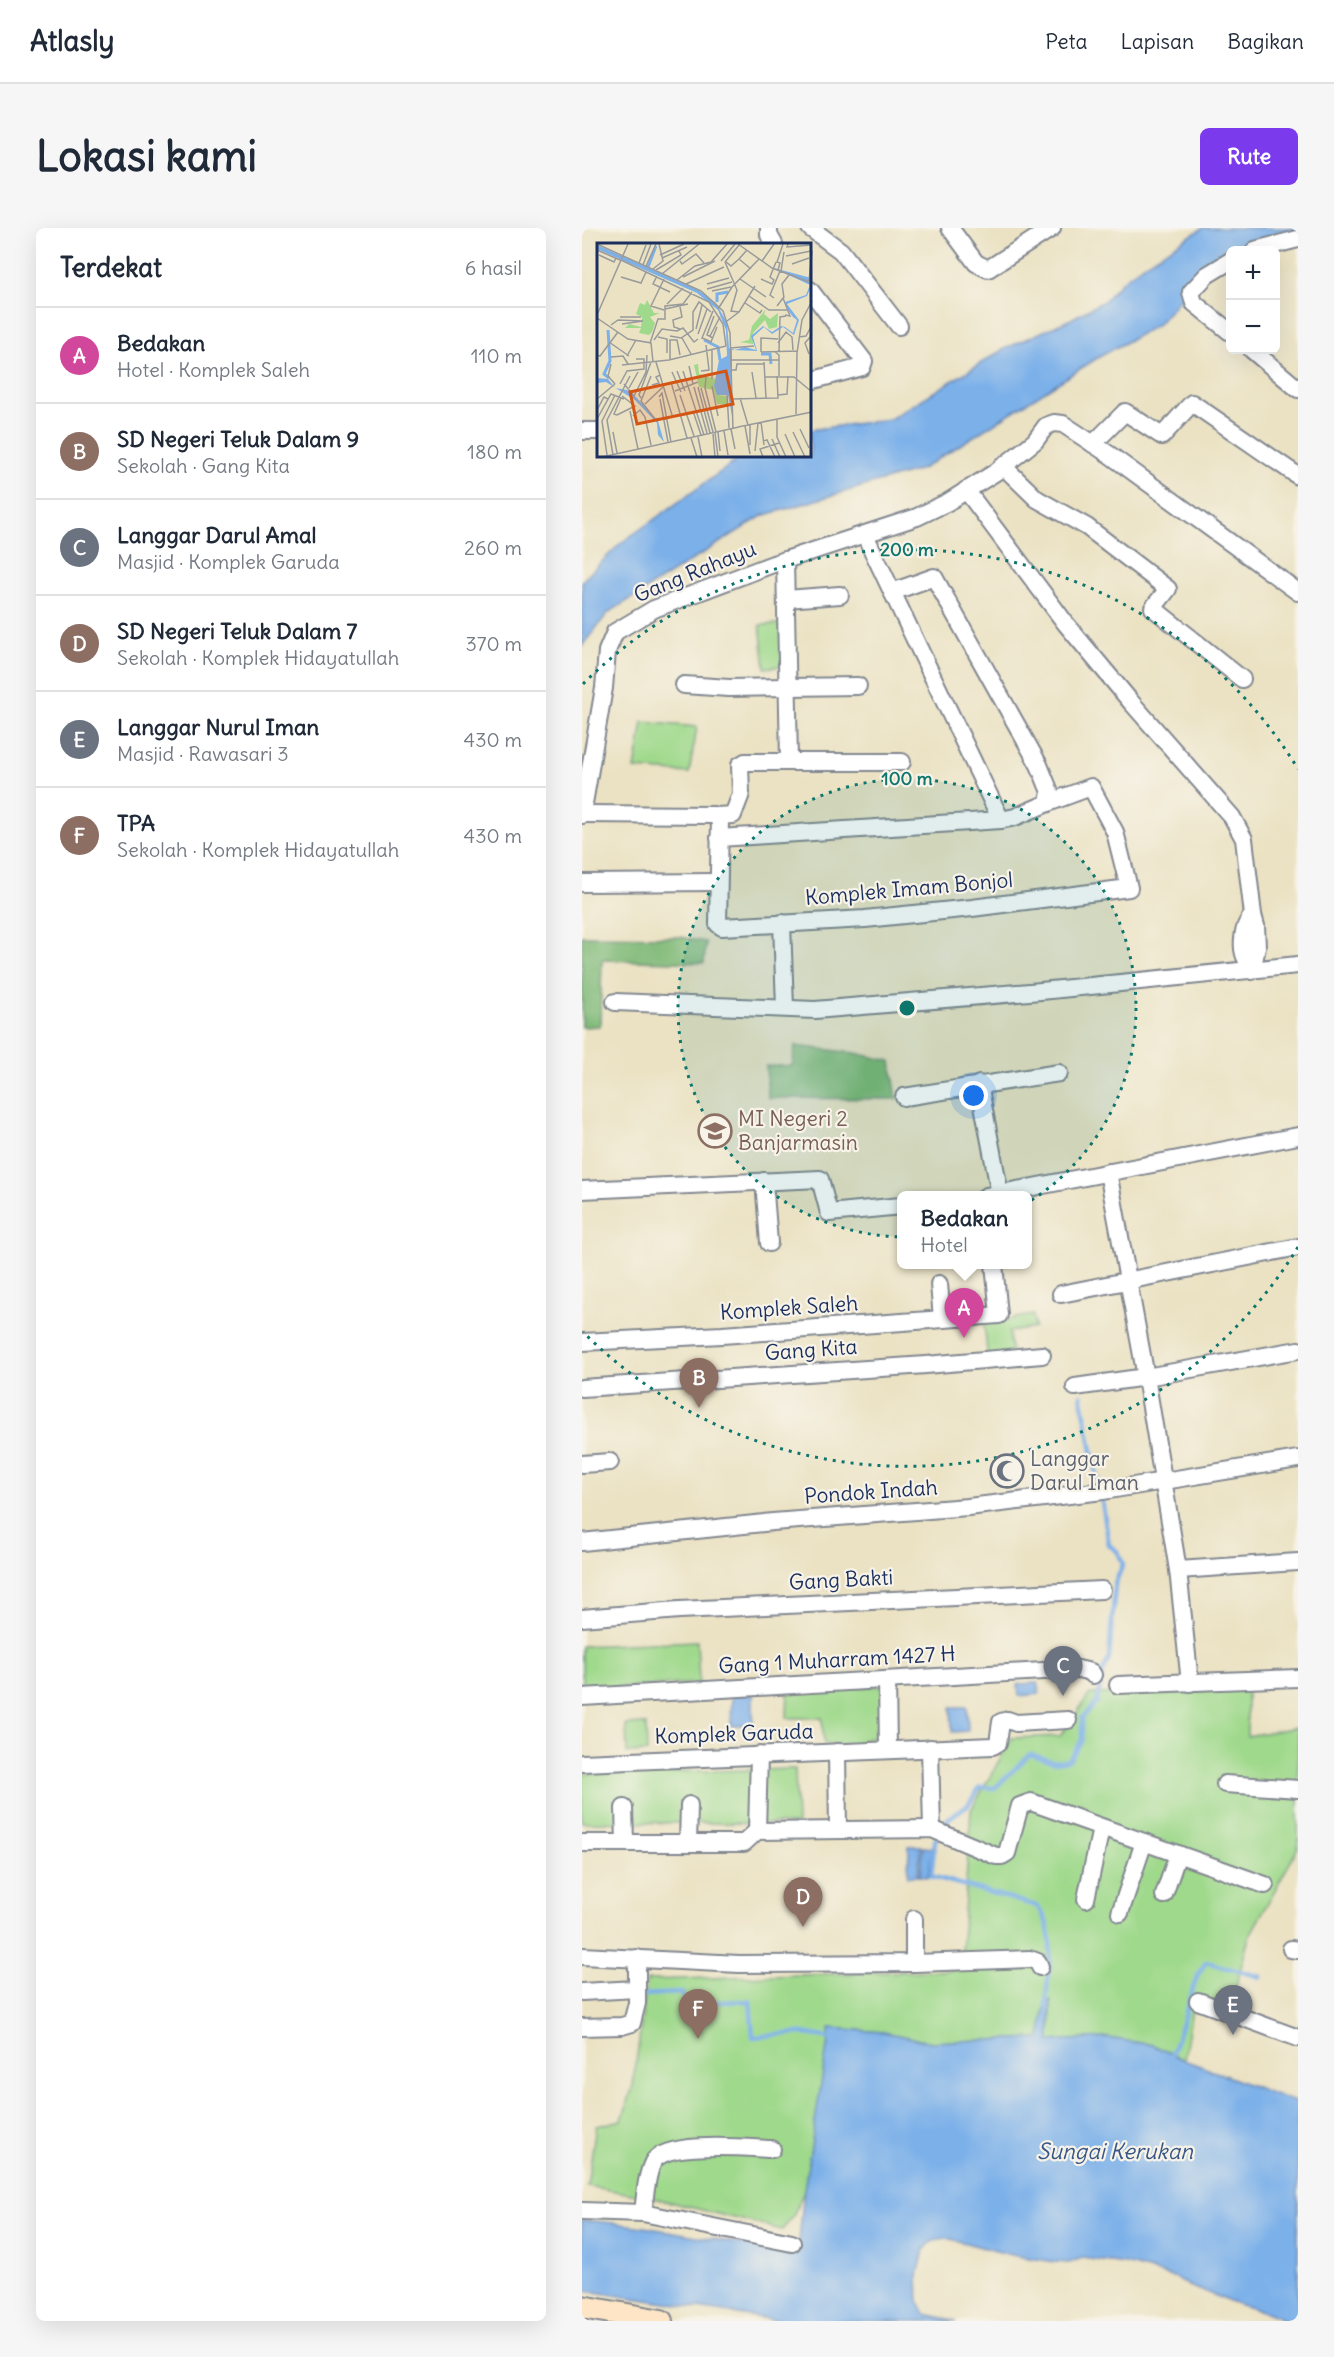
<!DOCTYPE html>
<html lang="id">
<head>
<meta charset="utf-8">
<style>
	:root { --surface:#fff; --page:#f6f6f7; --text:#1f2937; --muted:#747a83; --line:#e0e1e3; --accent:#7c3aed }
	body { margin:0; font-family:Delius,sans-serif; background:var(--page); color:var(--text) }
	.controls { position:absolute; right:18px; top:18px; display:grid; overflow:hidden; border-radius:9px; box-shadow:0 6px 24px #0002 }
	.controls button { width:54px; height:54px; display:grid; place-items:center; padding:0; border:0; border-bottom:2px solid var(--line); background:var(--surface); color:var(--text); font:30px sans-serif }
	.you { position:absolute; left:392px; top:868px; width:21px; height:21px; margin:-15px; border:4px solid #fff; border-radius:50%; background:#1a73e8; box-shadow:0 0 0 9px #1a73e833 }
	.badge { display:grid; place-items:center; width:39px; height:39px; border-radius:50%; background:var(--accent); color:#fff; font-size:20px; font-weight:700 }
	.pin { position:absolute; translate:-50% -50px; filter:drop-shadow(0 2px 3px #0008) }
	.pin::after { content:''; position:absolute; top:32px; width:21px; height:18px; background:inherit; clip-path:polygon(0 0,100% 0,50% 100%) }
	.popup { position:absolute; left:315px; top:963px; width:135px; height:78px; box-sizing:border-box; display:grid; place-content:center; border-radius:9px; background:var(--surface); filter:drop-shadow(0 2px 4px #0005); font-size:20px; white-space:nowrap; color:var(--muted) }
	.popup b { font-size:22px; color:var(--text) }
	.popup::after { content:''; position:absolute; left:50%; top:100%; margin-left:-12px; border:12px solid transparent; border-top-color:var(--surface) }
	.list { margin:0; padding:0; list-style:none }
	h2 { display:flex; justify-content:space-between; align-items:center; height:78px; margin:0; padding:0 24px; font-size:26px }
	h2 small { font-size:20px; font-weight:400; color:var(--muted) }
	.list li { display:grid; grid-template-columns:39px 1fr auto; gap:18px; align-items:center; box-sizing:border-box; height:96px; padding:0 24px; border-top:2px solid var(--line) }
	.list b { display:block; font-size:22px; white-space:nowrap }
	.list p { margin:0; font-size:20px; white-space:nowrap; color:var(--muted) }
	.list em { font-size:20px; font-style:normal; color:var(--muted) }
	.map { position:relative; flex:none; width:716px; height:2093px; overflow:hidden; border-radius:9px }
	header { display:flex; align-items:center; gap:36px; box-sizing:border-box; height:84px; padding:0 30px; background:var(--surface); border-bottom:2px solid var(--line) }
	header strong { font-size:28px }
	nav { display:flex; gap:33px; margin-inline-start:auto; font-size:21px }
	.intro { display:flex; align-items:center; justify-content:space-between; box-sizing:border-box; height:144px; padding:0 36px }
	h1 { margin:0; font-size:42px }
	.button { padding:15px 27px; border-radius:9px; background:var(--accent); color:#fff; font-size:21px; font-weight:700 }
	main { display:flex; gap:36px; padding:0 36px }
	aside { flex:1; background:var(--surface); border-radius:9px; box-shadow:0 6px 24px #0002 }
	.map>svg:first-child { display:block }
</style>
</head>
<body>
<header>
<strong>Atlasly</strong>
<nav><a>Peta</a><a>Lapisan</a><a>Bagikan</a></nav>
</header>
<div class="intro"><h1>Lokasi kami</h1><a class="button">Rute</a></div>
<main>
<aside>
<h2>Terdekat<small>6 hasil</small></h2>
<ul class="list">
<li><span class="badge" style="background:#d1479c">A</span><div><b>Bedakan</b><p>Hotel · Komplek Saleh</p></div><em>110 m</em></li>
<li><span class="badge" style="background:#8d6e63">B</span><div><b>SD Negeri Teluk Dalam 9</b><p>Sekolah · Gang Kita</p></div><em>180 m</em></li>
<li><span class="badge" style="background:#6b7280">C</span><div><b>Langgar Darul Amal</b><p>Masjid · Komplek Garuda</p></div><em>260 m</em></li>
<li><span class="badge" style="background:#8d6e63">D</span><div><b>SD Negeri Teluk Dalam 7</b><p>Sekolah · Komplek Hidayatullah</p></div><em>370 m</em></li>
<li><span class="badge" style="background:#6b7280">E</span><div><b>Langgar Nurul Iman</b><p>Masjid · Rawasari 3</p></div><em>430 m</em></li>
<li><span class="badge" style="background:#8d6e63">F</span><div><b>TPA</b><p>Sekolah · Komplek Hidayatullah</p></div><em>430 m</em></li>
</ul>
</aside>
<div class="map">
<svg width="716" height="2093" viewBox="0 0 716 2093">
	<rect width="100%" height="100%" fill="#f7f3e8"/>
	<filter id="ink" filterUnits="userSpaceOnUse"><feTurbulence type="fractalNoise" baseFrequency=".0167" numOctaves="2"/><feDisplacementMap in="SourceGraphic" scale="12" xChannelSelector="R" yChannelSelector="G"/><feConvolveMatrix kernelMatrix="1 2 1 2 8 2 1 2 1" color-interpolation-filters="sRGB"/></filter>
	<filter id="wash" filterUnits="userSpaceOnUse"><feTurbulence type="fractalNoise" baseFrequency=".008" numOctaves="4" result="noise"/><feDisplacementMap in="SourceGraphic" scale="24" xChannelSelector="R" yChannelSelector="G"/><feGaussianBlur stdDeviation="1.35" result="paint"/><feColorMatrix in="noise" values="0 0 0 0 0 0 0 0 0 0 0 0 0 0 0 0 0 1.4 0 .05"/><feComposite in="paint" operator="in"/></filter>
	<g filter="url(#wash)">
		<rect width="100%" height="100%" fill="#ebe2c3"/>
		<!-- green -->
		<g fill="#9fd98b" stroke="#5d8474" stroke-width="1.5">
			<polygon points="199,396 201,438 183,440 178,397"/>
			<polygon points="61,494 115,499 107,545 53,541"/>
			<polygon points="451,1087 453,1100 427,1104 430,1129 406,1131 402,1096"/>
			<polygon points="115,1413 117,1455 0,1462 0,1418"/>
			<polygon points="300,1458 305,1510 284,1510 275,1517 242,1516 240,1490 205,1490 206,1462"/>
			<polygon points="659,1460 665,1464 665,1508 716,1499 716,1620 667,1709 648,1781 612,1769 602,1832 571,1817 526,1810 468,1813 469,1774 465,1773 459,1810 349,1814 301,1804 249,1800 222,1962 211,1989 200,2002 72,1970 5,1958 14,1898 40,1892 51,1858 65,1752 378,1742 389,1582 430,1510 478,1508 508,1466 583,1465"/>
			<polygon points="64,1496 65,1524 45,1525 44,1497"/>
			<polygon points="213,1541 215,1596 0,1594 0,1546"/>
		</g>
		<!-- forest -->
		<g fill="#7fb977" stroke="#4d746a" stroke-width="1.5">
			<polygon points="0,708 99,709 124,714 122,735 20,732 18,798 0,799"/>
			<polygon points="213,818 273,825 309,833 315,871 186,870 184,838 210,838"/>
		</g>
		<!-- water -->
		<g fill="#7cb0e9" stroke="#4c70a4" stroke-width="1.5">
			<polygon points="621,0 716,0 716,3 661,22 648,22 648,27 611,56 575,97 517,129 340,241 180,288 26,385 0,418 0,353 39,315 161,228 228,228 228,202 308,191 422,121 489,91 522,73 540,53 567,33"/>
			<polygon points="456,1455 457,1466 437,1468 436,1456"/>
			<polygon points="171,1465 171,1497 149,1498 150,1466"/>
			<polygon points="369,1479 385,1479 386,1503 370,1504"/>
			<polygon points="327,1618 339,1618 336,1648 326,1648"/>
			<polygon points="341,1619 351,1620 346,1649 338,1648"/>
			<path d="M464,1773H469L468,1813L526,1810L571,1817L602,1832L716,1875V2093H700L697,2089L684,2084L658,2077L607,2058L595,2050L543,2036L500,2030L487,2035L473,2034L429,2027L365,2010L351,2012L342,2022L336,2047L337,2074L343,2086L375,2093H200L0,2062V1992C73,1997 144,2016 216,2024L222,1962L248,1800L301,1804L349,1814L458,1810Z"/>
		</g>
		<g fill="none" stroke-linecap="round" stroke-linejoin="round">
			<!-- stream -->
			<g stroke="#7cb0e9" stroke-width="4.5">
				<polyline points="499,1167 517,1259"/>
				<polyline points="60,1767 100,1765 102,1775 168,1773 171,1809 217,1805 250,1810"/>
				<path d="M464,1778C464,1745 478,1705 455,1678L349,1648L353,1613L360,1599L367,1590L386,1577L398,1559L413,1560L448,1526L472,1534L487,1532L500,1512V1490L515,1474L520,1445L527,1431L533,1356L541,1336L536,1324L527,1317L519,1267"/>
				<polyline points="589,1829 615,1748 624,1734 679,1749"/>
			</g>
		</g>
	</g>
	<g filter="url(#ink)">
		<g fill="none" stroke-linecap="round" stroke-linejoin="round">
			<defs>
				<g id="minor">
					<polyline points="187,0 187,7 192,16"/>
					<polyline points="228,0 259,23 317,98"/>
					<polyline points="368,0 394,35 406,41 470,0"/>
					<polyline points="673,22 716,11"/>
					<polyline points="648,33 625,47 609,64 612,75 648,104"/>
					<polyline points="228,62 282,133 280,139 228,153"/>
					<polyline points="670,122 716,161"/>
					<polyline points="0,203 16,203"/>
					<polyline points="511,216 543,184 580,208 610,175 716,248"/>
					<polyline points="421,238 455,271 505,299 586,361 571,380 660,451"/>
					<polyline points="384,262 484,396 549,474 650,589 662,611 671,687 674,698 675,719 670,743"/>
					<polyline points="283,307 419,592"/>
					<polyline points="203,332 207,533"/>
					<polyline points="204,371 258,367"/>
					<polyline points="102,457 147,460 276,458"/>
					<polyline points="0,586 131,587 138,591 136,696 140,699 283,691 390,680 547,660 533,604 509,559 466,575"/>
					<polyline points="0,587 22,460 25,423 33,404 72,381 191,336 335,289 366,274 414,244 453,213 464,198 472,195 481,196 528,227 716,364"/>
					<polyline points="135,588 151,587 159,566 158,537 163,534 320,534"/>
					<polyline points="137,610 419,592 433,589 466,575 468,564 457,537 352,349 310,364"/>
					<polyline points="0,655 136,654"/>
					<polyline points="200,695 203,780"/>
					<path d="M670,738C656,727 659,699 671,687"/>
					<polyline points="33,774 233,782 459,763 716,737"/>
					<polyline points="397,856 418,966"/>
					<polyline points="322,869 477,845"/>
					<polyline points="526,944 564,1149 596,1342 608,1455"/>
					<polyline points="182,953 187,1015"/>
					<polyline points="0,962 238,951 247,985 319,978"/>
					<polyline points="404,968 716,908"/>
					<polyline points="357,1056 360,1091"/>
					<polyline points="479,1066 716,1019"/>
					<polyline points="0,1114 140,1107 417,1087 412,1036"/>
					<polyline points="493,1159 564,1149 716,1122"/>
					<polyline points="0,1160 344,1137 460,1127"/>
					<polyline points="0,1236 28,1234"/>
					<polyline points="0,1314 191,1294 386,1279 521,1263 716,1231"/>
					<polyline points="596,1342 716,1334"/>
					<polyline points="0,1390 97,1382 520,1362"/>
					<polyline points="305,1452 306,1522"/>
					<polyline points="536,1457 716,1450"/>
					<polyline points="0,1469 496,1441 509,1444 511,1447"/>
					<polyline points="348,1520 350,1601"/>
					<polyline points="255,1524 256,1602"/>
					<polyline points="0,1535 411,1518 416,1515 419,1494 426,1492 434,1495 486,1492"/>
					<polyline points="643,1556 716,1561"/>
					<polyline points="42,1580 43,1615"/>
					<polyline points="175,1603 177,1527"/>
					<polyline points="0,1615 162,1615 175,1603 350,1601 414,1628 420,1628 425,1625 438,1578 449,1574 683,1657"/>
					<polyline points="106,1615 107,1577"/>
					<polyline points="582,1667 596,1626"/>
					<polyline points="504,1671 519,1600"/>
					<polyline points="538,1685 562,1614"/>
					<polyline points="332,1691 332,1735"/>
					<polyline points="709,1721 716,1722"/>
					<polyline points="0,1728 157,1736 332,1735 448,1731 456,1734 458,1739"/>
					<polyline points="0,1764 54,1761"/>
					<polyline points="616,1773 716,1810"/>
					<polyline points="0,1799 40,1798 50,1795 55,1775 55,1730"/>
					<polyline points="0,1983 61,1985 210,2015"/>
					<path d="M61,1985C63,1969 64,1948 71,1934C84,1912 166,1920 190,1921"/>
				</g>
				<polyline id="secondary" points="0,2079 79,2093"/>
			</defs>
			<!-- minor casing -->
			<use href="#minor" stroke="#838890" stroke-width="20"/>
			<!-- secondary casing -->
			<use href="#secondary" stroke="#838890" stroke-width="26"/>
			<!-- minor -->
			<use href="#minor" stroke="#fff" stroke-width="16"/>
			<!-- secondary -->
			<use href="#secondary" stroke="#fde5c5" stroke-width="22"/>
		</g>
	</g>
	<!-- distance rings -->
	<circle cx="325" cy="780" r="229" fill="#0f766e" fill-opacity=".12"/>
	<g fill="none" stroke="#0f766e" stroke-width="3" stroke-dasharray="3 6">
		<circle cx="325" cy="780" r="229"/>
		<path d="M716 1019A458 458 0 0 1 1 1104M1 456A458 458 0 0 1 716 541"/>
	</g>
	<!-- icons -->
	<defs>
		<symbol id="school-ring" viewBox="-11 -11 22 22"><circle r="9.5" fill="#f7f3e8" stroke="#8d6e63" stroke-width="1.5"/><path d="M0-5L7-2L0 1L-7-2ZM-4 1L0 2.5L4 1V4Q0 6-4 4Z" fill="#8d6e63"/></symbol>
		<symbol id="mosque-ring" viewBox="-11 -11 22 22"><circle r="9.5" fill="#f7f3e8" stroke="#6b7280" stroke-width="1.5"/><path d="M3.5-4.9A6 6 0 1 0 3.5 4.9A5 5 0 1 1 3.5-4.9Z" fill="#6b7280"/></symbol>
	</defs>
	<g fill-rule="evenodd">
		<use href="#school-ring" x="114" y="884" width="38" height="38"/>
		<use href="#mosque-ring" x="406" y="1224" width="38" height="38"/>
	</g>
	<g text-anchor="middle" stroke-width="4.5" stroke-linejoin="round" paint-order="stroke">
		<!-- street labels -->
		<g font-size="21" fill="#1b2f5e" stroke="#f7f3e8">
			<text transform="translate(113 344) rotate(-22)" y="7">Gang Rahayu</text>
			<text transform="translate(327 661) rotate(-5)" y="7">Komplek Imam Bonjol</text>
			<text transform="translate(207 1080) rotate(-4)" y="7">Komplek Saleh</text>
			<text transform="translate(229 1122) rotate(-4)" y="7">Gang Kita</text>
			<text transform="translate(289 1264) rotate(-4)" y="7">Pondok Indah</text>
			<text transform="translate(259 1352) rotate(-3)" y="7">Gang Bakti</text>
			<text transform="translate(255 1432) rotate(-3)" y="7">Gang 1 Muharram 1427 H</text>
			<text transform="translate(152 1506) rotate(-2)" y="7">Komplek Garuda</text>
		</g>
		<!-- education labels -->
		<g font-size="21" fill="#785e54" stroke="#f7f3e8" text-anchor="start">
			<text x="156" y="898">MI Negeri 2<tspan x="156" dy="24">Banjarmasin</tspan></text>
		</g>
		<!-- worship labels -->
		<g font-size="21" fill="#5b616d" stroke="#f7f3e8" text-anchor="start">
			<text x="448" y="1238">Langgar<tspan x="448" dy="24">Darul Iman</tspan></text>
		</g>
		<!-- water labels -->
		<g font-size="22" font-style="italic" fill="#385688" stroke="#f7f3e8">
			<text x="533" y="1931">Sungai Kerukan</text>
		</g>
	</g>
	<!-- overview -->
	<g transform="translate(15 15)">
		<rect width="214" height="214" fill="#ebe2c3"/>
		<path d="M50,57L57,70H63L53,74L58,80L55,89L52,92L42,90L44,85H28L32,81L44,84L45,74L39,71L43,60L48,62ZM169,66L167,71L173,76L181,70L180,84L172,86L168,77L156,90V101L143,99L152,97L155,83ZM101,121L102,131L118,136L120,152L130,153V162L120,161L116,147L102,144L97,122Z" fill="#9fd98b"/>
		<path d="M0,2L101,47L119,60L130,80L132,105L138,107L148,104L159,107L154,93L166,83L175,89L184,83L188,84L196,90L200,77L196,74L191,67L188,59L209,52L213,42L177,25L214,35V44L210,53L190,61L202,77L197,92L186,84L175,91L167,84L156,94L160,108L135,107V173L131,152H120L117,143L122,117L130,113L129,87L121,67L100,50L0,6ZM0,135L11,136L18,145L30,147L39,154L61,178L67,199L61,192L60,180L38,157L9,139L0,140Z" fill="#7cb0e9"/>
		<path fill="none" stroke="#7cb0e9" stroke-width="3" d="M51,24L59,3M120,59V51L131,49M11,87L13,118L7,131L12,135M107,97L121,104L123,117M164,111H173L174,121"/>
		<path fill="none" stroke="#989a9b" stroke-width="1.5" d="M0,1L26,13M141,1L175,25L215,40M191,1L190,4L215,2M0,7L23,17M150,7L142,16L154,26M2,12L17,19L19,15M63,12L87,1M26,13L104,48L126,68L133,90L136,186M189,13L214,8M65,15L90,4M24,17L112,59L126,81L129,103M83,18L85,21L99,11L107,20M124,18L138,1M128,18L134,23L142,16M165,18L177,1M128,19L140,47L134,68L142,69M128,19L143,1M42,20L49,2M195,21L212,15M46,22L54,1M49,23L59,1M56,26L66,18L62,1M59,27L84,12L82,8M181,27L183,20L180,19L186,1M184,28L187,9M65,31L102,1M60,33L56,41L73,49M24,34L44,40L49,29M86,34L118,18M67,36L54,63L67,67M143,36L169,54M164,36L175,41L177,37L173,34L179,19M80,37L98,23L114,19L130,1M212,38L215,8M89,41L127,24M110,41L132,35M110,46L135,39M115,48L134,44M152,53L172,67H190M177,55L173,52L183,28M187,55L185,41L192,32M148,60L163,70L165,67M70,61L86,45M180,63L186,55L193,73L188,72M83,64L85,74L76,77L77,84L83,86M68,66L91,61M121,66L135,44L162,16M0,72L31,1M23,74H44M0,75L31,96L54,100L56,119M130,78L142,69L158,43M25,81L46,78M14,82L21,77L46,78M99,86L105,62M101,91L110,66M73,93L84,95L96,87V69L102,59L114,69M113,93L123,74M61,94L70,96V110M202,94L209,93L215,82M85,95L94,111M116,95L110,92L117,73M57,97L65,86L80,88L86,85L97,99L101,96M110,97L105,95L116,68M110,97L114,99L120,84M12,99L32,113M53,100L61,76H68V63L86,61L95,49M181,100L189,89L195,94L196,107M133,105L157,103M115,107V136M182,108L183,74L189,73M164,109L200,108M164,109V95L181,96M178,109L182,112V133M212,111L208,100L215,92M0,112L3,113L21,89M30,113L39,97M14,114L26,113L31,121M73,117V97H80L83,112M134,117H182M59,119L75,172M167,119L169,155M14,121L11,133L18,141M25,122L72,117L129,103M92,123L96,141M134,127H139L140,121H167M80,128L88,148M86,128L107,192M104,128L112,127L109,102M75,129L84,149M155,129L159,155M54,133L44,158L58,176H70M109,134L108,145L119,189M168,134H197L215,149M74,139L90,195M23,141L30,128L47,126V116H39M27,141L37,153L49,129L50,112M55,142L62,140L59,134L63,132M115,143L121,173M97,144L110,190M101,144L113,190M32,145L41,129M104,145L116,189M78,148L101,139M83,152L97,193M130,152L132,185M181,152L190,151L191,133M62,154L65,150L74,199M44,155L42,152L54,119M143,155L151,182M0,156L18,141M63,156L71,199M135,156L181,155L180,133M48,161L67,143M0,167L7,154L11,156M33,168L41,206M96,168L104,192M199,171L200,110L205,77L215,58M20,172L38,163L25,153M20,172L17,171L24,155M36,173L43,167L48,174L54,202M0,176L14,151L27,156M180,177V194L189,214M164,179L167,202M153,182V202M148,183L153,211M141,184L215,169M134,186L138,206M203,186L212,205M127,188L131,212M16,189L20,210M121,189L123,208M196,189L208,214M118,190L121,214M116,191L118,214M188,191L198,214M101,194L105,214M94,195L100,214M175,196L183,214M166,198L170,197L178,214M158,208L161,180M10,212L5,178L18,152M16,212L10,177L33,133M5,214L142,184M166,214L163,206L182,200"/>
		<path fill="#d45514" fill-opacity="0.15" stroke="#d45514" stroke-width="3" d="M129,128L136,161L40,181L33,149Z"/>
		<rect width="214" height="214" fill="none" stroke="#1b2f5e" stroke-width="3"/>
	</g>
	<circle cx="325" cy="780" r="9" fill="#0f766e" stroke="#f7f3e8" stroke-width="3"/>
	<g font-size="18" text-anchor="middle" font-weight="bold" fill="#0f766e" stroke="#f7f3e8" stroke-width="4.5" stroke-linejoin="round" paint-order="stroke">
		<text x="325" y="328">200 m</text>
		<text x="325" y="557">100 m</text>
	</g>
</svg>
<div class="controls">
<button>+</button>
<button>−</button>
</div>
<div class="you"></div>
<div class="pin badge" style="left:382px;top:1110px;background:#d1479c">A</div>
<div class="popup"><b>Bedakan</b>Hotel</div>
<div class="pin badge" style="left:117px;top:1180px;background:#8d6e63">B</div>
<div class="pin badge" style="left:481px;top:1468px;background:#6b7280">C</div>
<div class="pin badge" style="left:221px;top:1699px;background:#8d6e63">D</div>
<div class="pin badge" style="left:651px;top:1807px;background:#6b7280">E</div>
<div class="pin badge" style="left:116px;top:1811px;background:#8d6e63">F</div>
</div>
</main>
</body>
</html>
